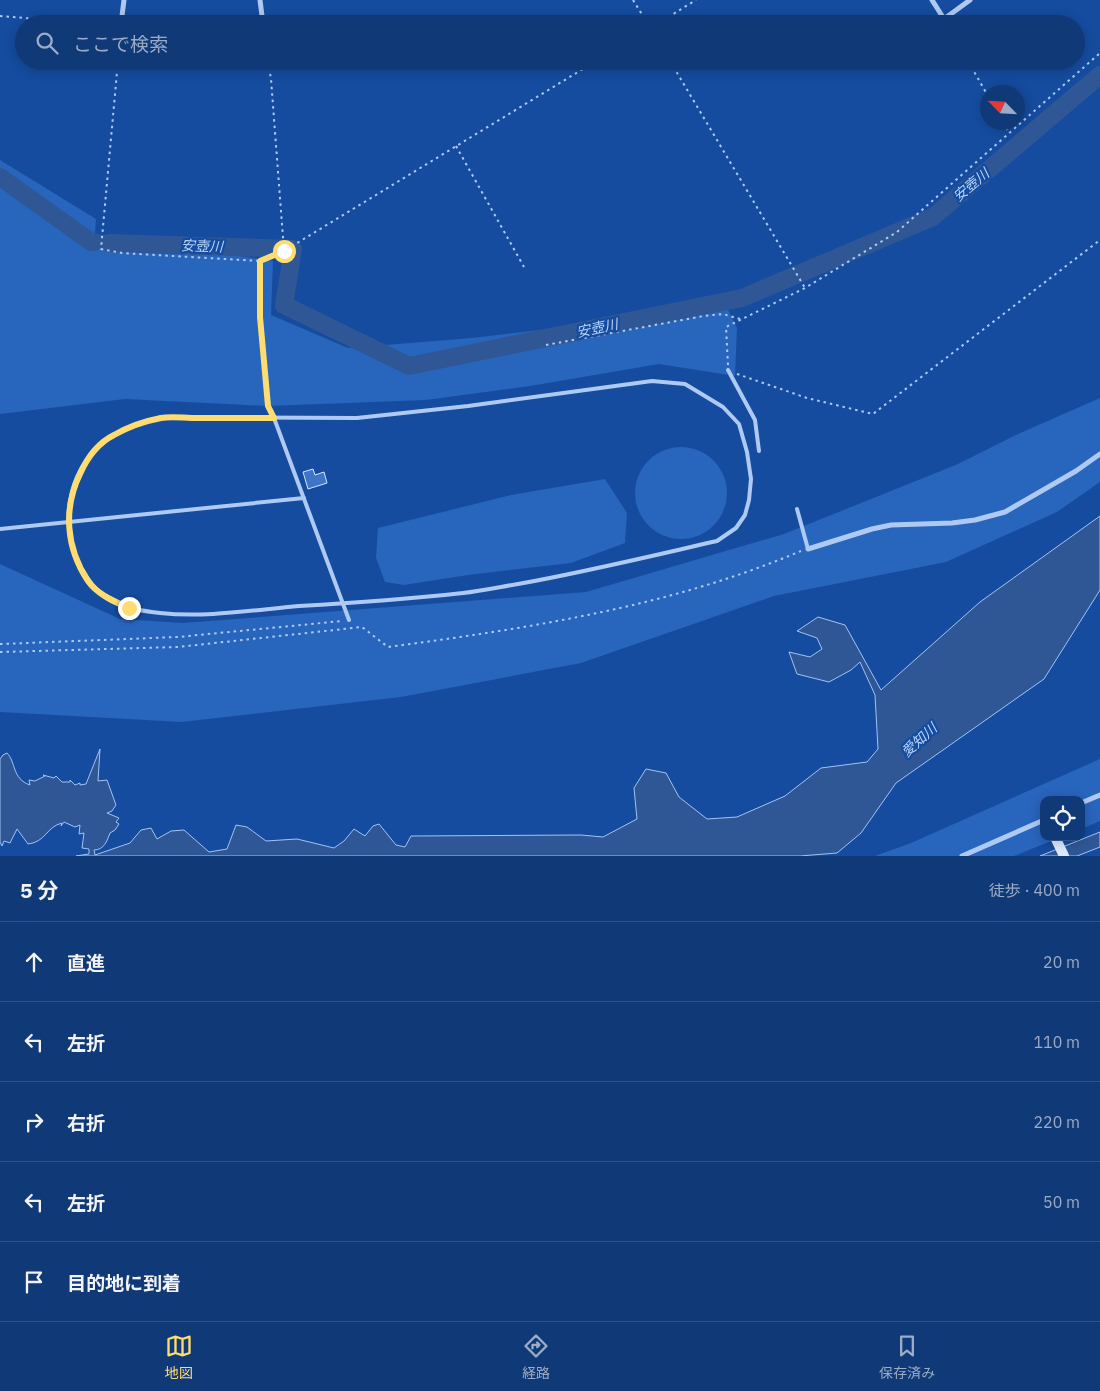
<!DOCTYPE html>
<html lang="ja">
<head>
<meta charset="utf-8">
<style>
	:root { --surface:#103977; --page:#19407c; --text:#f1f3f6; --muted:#9cacc6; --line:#305389; --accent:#ffdc70 }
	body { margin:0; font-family:"IBM Plex Sans","Noto Sans JP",sans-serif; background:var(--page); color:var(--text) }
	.controls { position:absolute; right:15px; bottom:15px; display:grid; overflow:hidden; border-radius:10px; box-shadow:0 2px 12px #0003 }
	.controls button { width:45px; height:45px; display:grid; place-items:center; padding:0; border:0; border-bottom:1px solid var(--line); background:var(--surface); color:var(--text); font:25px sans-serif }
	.compass { position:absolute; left:980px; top:85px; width:45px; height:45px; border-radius:50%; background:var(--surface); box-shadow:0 2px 12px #0003; rotate:295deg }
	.stop { position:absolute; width:15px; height:15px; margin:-11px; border:4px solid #ffdc70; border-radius:50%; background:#fff }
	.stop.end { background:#ffdc70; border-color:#fff; box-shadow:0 1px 5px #0008 }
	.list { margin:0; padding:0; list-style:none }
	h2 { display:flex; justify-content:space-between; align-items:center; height:65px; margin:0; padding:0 20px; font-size:21px }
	h2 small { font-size:16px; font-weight:400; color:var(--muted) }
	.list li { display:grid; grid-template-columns:32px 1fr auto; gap:15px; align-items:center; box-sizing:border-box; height:80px; padding:0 20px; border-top:1px solid var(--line) }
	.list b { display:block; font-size:19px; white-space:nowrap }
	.list em { font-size:16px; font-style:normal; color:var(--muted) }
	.icon { flex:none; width:28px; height:28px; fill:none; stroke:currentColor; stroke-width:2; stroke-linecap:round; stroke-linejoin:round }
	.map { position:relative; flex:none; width:1100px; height:856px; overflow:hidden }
	.search { position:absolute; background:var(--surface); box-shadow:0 2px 12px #0003; left:15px; right:15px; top:15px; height:55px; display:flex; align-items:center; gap:12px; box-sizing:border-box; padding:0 18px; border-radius:28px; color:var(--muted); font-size:19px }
	.sheet { height:465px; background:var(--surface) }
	nav { display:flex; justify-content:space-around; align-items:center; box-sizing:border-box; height:70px; border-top:1px solid var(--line); background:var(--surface); font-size:14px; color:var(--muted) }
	nav a { display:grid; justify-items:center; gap:2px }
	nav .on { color:var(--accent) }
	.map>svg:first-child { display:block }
</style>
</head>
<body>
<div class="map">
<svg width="1100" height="856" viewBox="0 0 1100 856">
	<rect width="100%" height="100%" fill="#154c9f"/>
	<!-- green -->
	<g fill="#2865bd">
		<polygon points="0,160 96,219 95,234 273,261 271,315 348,348 472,338 727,308 737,328 735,376 659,364 530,386 426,400 268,406 125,399 0,414"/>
		<polygon points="1100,398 1100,482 1057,512 946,562 774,596 581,663 401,697 182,722 0,712 0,564 120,619 183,623 586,592 784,534 958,464 1018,434"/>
		<circle cx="681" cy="493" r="46"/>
		<polygon points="605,479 627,513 625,543 571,563 468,575 404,585 385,582 376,558 378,528 511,495"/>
		<polygon points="1100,759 1100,821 1081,829 1081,800 1044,800 1044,837 1061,837 1014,856 875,856 911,843"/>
	</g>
	<!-- water -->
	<g fill="#305795" stroke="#a0c4f6">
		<path d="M1100,516V590L1044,679L896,783L861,833L837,853L800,856H76L89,854V849L82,848L84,833L79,834L80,825L75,827L64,822L61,826L62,823C46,827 46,842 28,844L17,829L10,843L4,841L2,846L0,842V759L3,755L7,753C16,762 12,779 30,785L29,780L35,781L45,776L43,775L54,778L56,776L62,782H70V780L75,785L80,783V785L86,784L100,749L98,781L107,780L116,805L112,811L107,813L119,818L116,822L119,824L115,830L110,833C107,841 104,850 94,850L95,855L130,843L141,830L151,828L157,839L171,831L184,830L209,852L227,849L236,825L247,827L266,841L297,839L334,848L344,841L354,829L365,836L373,826L379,824L396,845L405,847L411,836L581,835L603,837L637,819L634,788L646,769L666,773L679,797L707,819L737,817L785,796L821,768L867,762L878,749L875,695L860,662L851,670L829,682L797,674L789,652L810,657L822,649L817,638L797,631L818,617L845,625L881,690L980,602Z"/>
		<polygon points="1100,832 1100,847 1077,856 1040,856"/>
	</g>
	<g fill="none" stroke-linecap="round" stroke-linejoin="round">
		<!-- river -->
		<g stroke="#305795" stroke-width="18">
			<polyline points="0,177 91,242 94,242"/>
			<polyline points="109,243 293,249 284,305 409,366 742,298 933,217 1100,75"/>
		</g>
	</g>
	<!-- building -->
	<polygon fill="#3e75c6" stroke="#d6e6fd" points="313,469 315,475 324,472 327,483 308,489 303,472"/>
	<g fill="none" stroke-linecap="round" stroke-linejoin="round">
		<!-- path -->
		<g stroke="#aecaf3" stroke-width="2" stroke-dasharray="2.5 4" stroke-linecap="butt">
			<polyline points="633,0 648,24"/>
			<polyline points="0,16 96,24"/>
			<polyline points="657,24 696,0"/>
			<polyline points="118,61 101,249 122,253 260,261 284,251 596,61"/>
			<polyline points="268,61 271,79 284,251"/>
			<polyline points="670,61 805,288"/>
			<polyline points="968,61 988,96"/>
			<polyline points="1003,122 1009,133"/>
			<polyline points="456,146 524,267"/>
			<polyline points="260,261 260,317 268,401"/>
			<polyline points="546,345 704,316 723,314 740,319"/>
			<polyline points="728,365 726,327 805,288 897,232 1100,53"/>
			<polyline points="737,374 807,398 873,414 1100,240"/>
			<polyline points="0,644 178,637 342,621"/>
			<path d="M0,652L178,647L362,627L388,647C530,628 668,607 801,551"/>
		</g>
		<!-- lane -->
		<g stroke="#aecaf3" stroke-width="4">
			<polyline points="728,370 755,420 759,451"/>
			<path d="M652,381L685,384L723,407L739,424L747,452L751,479L749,500L745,515L736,528L717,541C651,556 585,572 518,584C500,587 481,591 463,593C408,599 353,603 299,606C253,610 205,618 160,613C143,611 121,608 106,598C95,590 88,580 81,568C59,528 66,473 103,443C119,429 142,423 162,417L357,418L468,406Z"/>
			<polyline points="268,406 274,418 349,620"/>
			<polyline points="797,509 808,549"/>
			<polyline points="0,529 304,498"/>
		</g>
		<!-- street -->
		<g stroke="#aecaf3" stroke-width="5">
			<polyline points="260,0 263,24"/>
			<polyline points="932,0 944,19 970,0"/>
			<polyline points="121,24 124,0"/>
			<polyline points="808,549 872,529 891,525 952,523 975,520 1005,512 1076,471 1100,454"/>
			<polyline points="1081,803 1100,795"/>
			<polyline points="962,856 1044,820"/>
		</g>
		<!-- secondary -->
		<polyline stroke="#ddeafd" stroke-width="10" points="1055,837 1064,856"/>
	</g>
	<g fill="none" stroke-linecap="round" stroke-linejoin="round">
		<!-- route -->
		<path stroke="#ffdc70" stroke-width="6" d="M129,608C114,601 98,595 88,581C66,548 63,509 80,474C87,458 98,443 114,435C128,427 145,421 161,418C171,416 184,418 195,418C221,418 248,418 274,418L268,406L260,317V261L284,251"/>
	</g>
	<g text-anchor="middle" stroke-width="4.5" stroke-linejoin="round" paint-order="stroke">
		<!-- water labels -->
		<g font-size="14" font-style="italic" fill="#bad5fa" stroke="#154c9f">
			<text transform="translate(971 185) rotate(-40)" y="5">安壺川</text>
			<text transform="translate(202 246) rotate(2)" y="5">安壺川</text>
			<text transform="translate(597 328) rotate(-12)" y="5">安壺川</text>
			<text transform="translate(919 740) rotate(-42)" y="5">愛知川</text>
		</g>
	</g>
</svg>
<div class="controls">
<button><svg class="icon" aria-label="locate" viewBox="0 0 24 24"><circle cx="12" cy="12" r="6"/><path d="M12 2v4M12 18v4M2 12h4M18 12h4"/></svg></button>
</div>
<svg class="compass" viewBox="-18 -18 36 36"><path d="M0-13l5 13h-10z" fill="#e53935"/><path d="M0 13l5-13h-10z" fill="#9cacc6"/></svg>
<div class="stop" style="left:284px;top:251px"></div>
<div class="stop end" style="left:129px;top:608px"></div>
<div class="search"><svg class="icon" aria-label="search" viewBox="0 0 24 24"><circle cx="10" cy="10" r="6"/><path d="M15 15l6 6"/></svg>ここで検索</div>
</div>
<section class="sheet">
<h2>5 分<small>徒歩 · 400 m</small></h2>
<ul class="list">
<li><svg class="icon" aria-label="ahead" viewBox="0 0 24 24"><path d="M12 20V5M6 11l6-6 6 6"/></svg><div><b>直進</b></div><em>20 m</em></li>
<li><svg class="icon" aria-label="left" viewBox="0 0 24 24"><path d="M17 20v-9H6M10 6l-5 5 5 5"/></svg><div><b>左折</b></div><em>110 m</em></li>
<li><svg class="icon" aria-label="right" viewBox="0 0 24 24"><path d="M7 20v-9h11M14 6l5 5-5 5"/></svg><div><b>右折</b></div><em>220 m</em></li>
<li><svg class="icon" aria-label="left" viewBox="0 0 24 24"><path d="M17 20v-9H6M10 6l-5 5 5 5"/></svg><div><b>左折</b></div><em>50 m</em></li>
<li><svg class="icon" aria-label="arrive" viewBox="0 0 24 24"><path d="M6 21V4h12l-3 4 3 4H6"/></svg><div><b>目的地に到着</b></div></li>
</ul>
</section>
<nav>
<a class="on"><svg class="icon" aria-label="map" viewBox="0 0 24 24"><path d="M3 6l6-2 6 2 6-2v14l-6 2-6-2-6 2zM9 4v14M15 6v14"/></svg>地図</a>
<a><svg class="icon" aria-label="directions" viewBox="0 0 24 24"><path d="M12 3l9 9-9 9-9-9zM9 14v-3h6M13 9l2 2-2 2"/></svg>経路</a>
<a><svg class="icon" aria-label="saved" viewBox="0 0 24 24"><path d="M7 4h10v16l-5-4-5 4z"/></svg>保存済み</a>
</nav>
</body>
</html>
